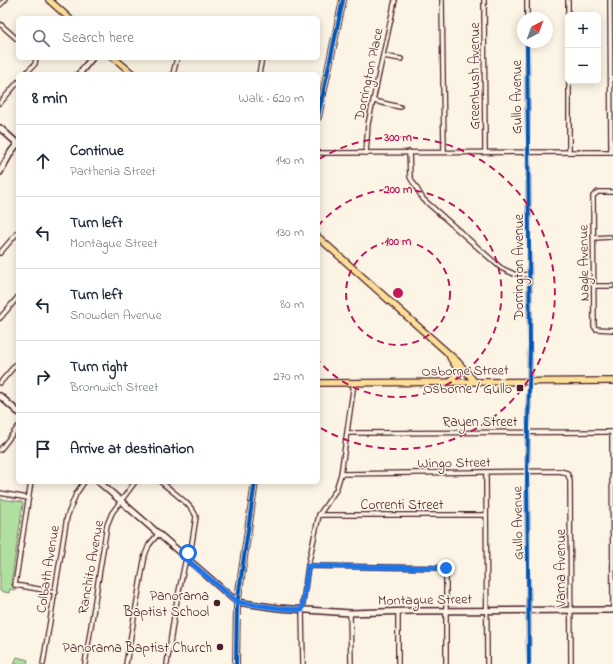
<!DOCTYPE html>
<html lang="en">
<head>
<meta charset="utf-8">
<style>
	:root { --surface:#fff; --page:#f6f6f7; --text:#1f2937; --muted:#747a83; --line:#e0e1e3 }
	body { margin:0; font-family:"Indie Flower",sans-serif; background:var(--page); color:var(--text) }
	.controls { position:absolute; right:12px; top:12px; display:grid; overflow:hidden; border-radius:6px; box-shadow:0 2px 10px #0003 }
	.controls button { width:36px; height:36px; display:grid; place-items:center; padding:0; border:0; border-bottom:1px solid var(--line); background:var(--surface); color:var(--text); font:20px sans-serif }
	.compass { position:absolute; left:517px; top:12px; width:36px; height:36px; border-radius:50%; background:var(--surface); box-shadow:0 2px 10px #0003; rotate:41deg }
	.stop { position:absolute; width:12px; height:12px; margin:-9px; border:3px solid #1a73e8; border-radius:50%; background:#fff }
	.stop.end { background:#1a73e8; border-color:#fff; box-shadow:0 1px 4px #0008 }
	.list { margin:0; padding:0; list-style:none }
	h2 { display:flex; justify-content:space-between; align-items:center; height:52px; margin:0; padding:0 16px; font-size:17px }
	h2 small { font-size:13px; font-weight:400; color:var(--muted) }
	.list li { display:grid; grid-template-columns:26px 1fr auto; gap:12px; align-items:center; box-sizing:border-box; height:72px; padding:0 16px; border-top:1px solid var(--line) }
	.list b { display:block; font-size:15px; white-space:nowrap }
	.list p { margin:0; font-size:13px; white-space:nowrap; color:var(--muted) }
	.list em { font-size:13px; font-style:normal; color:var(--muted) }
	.icon { flex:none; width:22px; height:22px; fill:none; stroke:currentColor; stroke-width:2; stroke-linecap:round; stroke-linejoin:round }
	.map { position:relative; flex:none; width:613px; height:664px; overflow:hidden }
	.search { position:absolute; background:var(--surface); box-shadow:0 2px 10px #0003; left:16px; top:16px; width:304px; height:44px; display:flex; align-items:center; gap:10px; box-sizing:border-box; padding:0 14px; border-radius:6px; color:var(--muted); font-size:15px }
	.panel { position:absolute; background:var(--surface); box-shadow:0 2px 10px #0003; left:16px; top:72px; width:304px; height:412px; border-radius:6px }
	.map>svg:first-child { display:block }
</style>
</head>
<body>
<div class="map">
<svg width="613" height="664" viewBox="0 0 613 664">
	<rect width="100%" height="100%" fill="#fcf5e5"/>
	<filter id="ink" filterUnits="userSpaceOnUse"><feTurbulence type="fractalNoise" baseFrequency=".025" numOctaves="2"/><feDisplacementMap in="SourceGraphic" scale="8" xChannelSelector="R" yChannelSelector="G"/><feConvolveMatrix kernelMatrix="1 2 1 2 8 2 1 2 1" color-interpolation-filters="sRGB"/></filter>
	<g filter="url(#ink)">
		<!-- green -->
		<g fill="#afe0a0" stroke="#7c8066">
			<polygon points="0,499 22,502 23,504 11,584 16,590 10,589 9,593 0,591"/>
			<polygon points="17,657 28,660 27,664 14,664"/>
		</g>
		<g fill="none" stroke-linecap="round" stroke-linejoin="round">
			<defs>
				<g id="street">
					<polyline points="442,0 444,152"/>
					<polyline points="484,0 485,151"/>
					<polyline points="527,0 527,18"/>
					<polyline points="568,0 568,15"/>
					<polyline points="610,0 611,152"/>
					<polyline points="0,5 5,0"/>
					<polyline points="0,24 18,40"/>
					<polyline points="527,42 530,345 527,472 529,664"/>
					<polyline points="383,56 401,59"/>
					<polyline points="25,74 35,64 36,58"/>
					<polyline points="173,74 177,58"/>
					<polyline points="259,74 262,58"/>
					<polyline points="569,81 569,151"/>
					<polyline points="374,101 400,107"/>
					<polyline points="0,103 18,82"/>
					<polyline points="409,152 410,177 423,199 501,268 514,274 529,275"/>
					<polyline points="318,153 613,152"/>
					<polyline points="366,153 368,124 395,0"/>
					<polyline points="613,192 598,192 593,196 594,326 596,329 613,330"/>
					<polyline points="594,238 610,237"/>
					<polyline points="0,253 18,232"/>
					<polyline points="594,286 612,286"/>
					<polyline points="0,318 18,297"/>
					<polyline points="0,383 18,362"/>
					<polyline points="612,432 613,610"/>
					<polyline points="348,433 613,432"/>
					<polyline points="0,450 18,427"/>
					<polyline points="486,473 487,664"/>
					<polyline points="341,474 560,471 567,473 570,480 571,664"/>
					<polyline points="31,482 15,585 56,592"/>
					<path d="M161,482C170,490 194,506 196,517L191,549L184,557"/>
					<polyline points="0,493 28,498"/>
					<polyline points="319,515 486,515"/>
					<polyline points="308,566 446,568 446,664"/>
					<polyline points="398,611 398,664"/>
					<polyline points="350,613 351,664"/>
					<polyline points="43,664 67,517 76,494 84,482"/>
					<polyline points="85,664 107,525 112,513 135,482"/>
					<polyline points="126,664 145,555 149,545 158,534"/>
					<polyline points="167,664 175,610 186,558"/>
					<polyline points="303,664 302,610 308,566 319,515 336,490 341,474 354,383"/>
				</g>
				<g id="secondary">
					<polyline points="79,74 92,58"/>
					<polyline points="0,128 18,144"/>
					<polyline points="0,172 11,152 18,143"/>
					<polyline points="0,396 18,412"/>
					<polyline points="99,482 237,602 278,608 350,613 411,611 613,610"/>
				</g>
				<g id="primary">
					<polyline points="49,0 69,18"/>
					<polyline points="114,58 133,74"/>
					<polyline points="318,117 343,0"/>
					<polyline points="318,237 458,362 474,381"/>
					<path d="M449,354C451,362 457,365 458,371L451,381"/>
					<polyline points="318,383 613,381"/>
					<polyline points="236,664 237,605 255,482"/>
				</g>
			</defs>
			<!-- street casing -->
			<use href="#street" stroke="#4a1f2b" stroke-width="6"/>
			<!-- secondary casing -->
			<use href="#secondary" stroke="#4a1f2b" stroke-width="8"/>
			<!-- primary casing -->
			<use href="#primary" stroke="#4a1f2b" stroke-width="8"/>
			<!-- street -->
			<use href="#street" stroke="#fcf5e5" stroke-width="3.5"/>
			<!-- secondary -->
			<use href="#secondary" stroke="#fcf5e5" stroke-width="5"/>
			<!-- primary -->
			<use href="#primary" stroke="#fcde96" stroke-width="5.5"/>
			<defs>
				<g id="cycleway">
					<polyline points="527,42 530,345 527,472 529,664"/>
					<polyline points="318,117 343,0"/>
					<polyline points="236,664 237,605 255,482"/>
				</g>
			</defs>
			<!-- cycleway casing -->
			<use href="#cycleway" stroke="#fcf5e5" stroke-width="6"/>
			<!-- cycleway -->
			<use href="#cycleway" stroke="#0057b8" stroke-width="4"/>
		</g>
	</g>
	<g fill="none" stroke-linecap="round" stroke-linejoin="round" filter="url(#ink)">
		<!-- route -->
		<polyline stroke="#1a73e8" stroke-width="5" points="188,553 184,557 237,602 278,608 302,610 308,566 446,568"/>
	</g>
	<!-- distance rings -->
	<g fill="none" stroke="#c2185b" stroke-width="2" stroke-dasharray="7 5">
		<circle cx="398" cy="293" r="52"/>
		<path d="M318 226A104 104 0 1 1 318 360"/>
		<path d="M319 159A156 156 0 1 1 319 427"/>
	</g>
	<!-- markers -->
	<g fill="#4a1f2b" stroke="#fcf5e5" stroke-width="1.5">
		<rect x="516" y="384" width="8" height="8" rx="2"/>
		<circle cx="217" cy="603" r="4"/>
		<circle cx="220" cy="647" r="4"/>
	</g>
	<g text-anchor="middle" stroke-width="3" stroke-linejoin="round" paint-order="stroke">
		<!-- street labels -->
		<g font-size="14" fill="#4a1f2b" stroke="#fcf5e5">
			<text transform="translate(368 74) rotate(-78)" y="5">Dorrington Place</text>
			<text transform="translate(474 76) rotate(-90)" y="5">Greenbush Avenue</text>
			<text transform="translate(516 97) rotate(-90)" y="5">Gullo Avenue</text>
			<text transform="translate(583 263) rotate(-91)" y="5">Nagle Avenue</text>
			<text transform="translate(518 267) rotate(-90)" y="5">Dorrington Avenue</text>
			<text transform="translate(465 370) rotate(-1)" y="5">Osborne Street</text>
			<text x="480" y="426">Rayen Street</text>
			<text transform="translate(454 462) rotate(-1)" y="5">Wingo Street</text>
			<text x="402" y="509">Correnti Street</text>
			<text transform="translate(517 523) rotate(-91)" y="5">Gullo Avenue</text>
			<text transform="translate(90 567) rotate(-80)" y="5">Ranchito Avenue</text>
			<text transform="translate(560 568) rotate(-90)" y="5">Varna Avenue</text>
			<text transform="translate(47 569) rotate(-81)" y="5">Colbath Avenue</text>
			<text transform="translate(425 599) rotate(-1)" y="5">Montague Street</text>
		</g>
		<!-- poi labels -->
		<g font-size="14" fill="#4a1f2b" stroke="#fcf5e5" text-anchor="end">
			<text x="512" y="393">Osborne / Gullo</text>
			<text x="209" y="600">Panorama<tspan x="209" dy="16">Baptist School</tspan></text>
			<text x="212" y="652">Panorama Baptist Church</text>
		</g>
	</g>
	<circle cx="398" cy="293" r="6" fill="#c2185b" stroke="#fcf5e5" stroke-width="2"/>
	<g font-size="12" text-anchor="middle" font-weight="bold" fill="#c2185b" stroke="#fcf5e5" stroke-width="3" stroke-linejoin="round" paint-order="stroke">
		<text x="398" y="141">300 m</text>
		<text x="398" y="193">200 m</text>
		<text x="398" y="245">100 m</text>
	</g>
</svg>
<div class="controls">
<button>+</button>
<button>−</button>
</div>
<svg class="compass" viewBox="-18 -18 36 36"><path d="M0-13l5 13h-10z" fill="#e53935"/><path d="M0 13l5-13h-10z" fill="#747a83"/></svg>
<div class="stop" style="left:188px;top:553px"></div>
<div class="stop end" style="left:446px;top:568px"></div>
<div class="search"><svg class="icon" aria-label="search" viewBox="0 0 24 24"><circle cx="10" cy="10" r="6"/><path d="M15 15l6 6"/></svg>Search here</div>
<section class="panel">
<h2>8 min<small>Walk · 620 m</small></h2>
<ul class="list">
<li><svg class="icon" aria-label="ahead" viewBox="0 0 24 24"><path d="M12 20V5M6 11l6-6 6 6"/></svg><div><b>Continue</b><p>Parthenia Street</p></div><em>140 m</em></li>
<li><svg class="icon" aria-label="left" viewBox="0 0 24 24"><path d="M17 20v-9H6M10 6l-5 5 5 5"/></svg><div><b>Turn left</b><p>Montague Street</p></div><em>130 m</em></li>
<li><svg class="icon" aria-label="left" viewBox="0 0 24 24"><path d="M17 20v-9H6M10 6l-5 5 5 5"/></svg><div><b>Turn left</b><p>Snowden Avenue</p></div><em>80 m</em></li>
<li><svg class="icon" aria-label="right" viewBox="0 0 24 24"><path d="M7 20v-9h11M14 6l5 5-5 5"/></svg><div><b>Turn right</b><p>Bromwich Street</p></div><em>270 m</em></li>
<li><svg class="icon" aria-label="arrive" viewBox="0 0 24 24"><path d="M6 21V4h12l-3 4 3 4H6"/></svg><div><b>Arrive at destination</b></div></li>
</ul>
</section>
</div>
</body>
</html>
